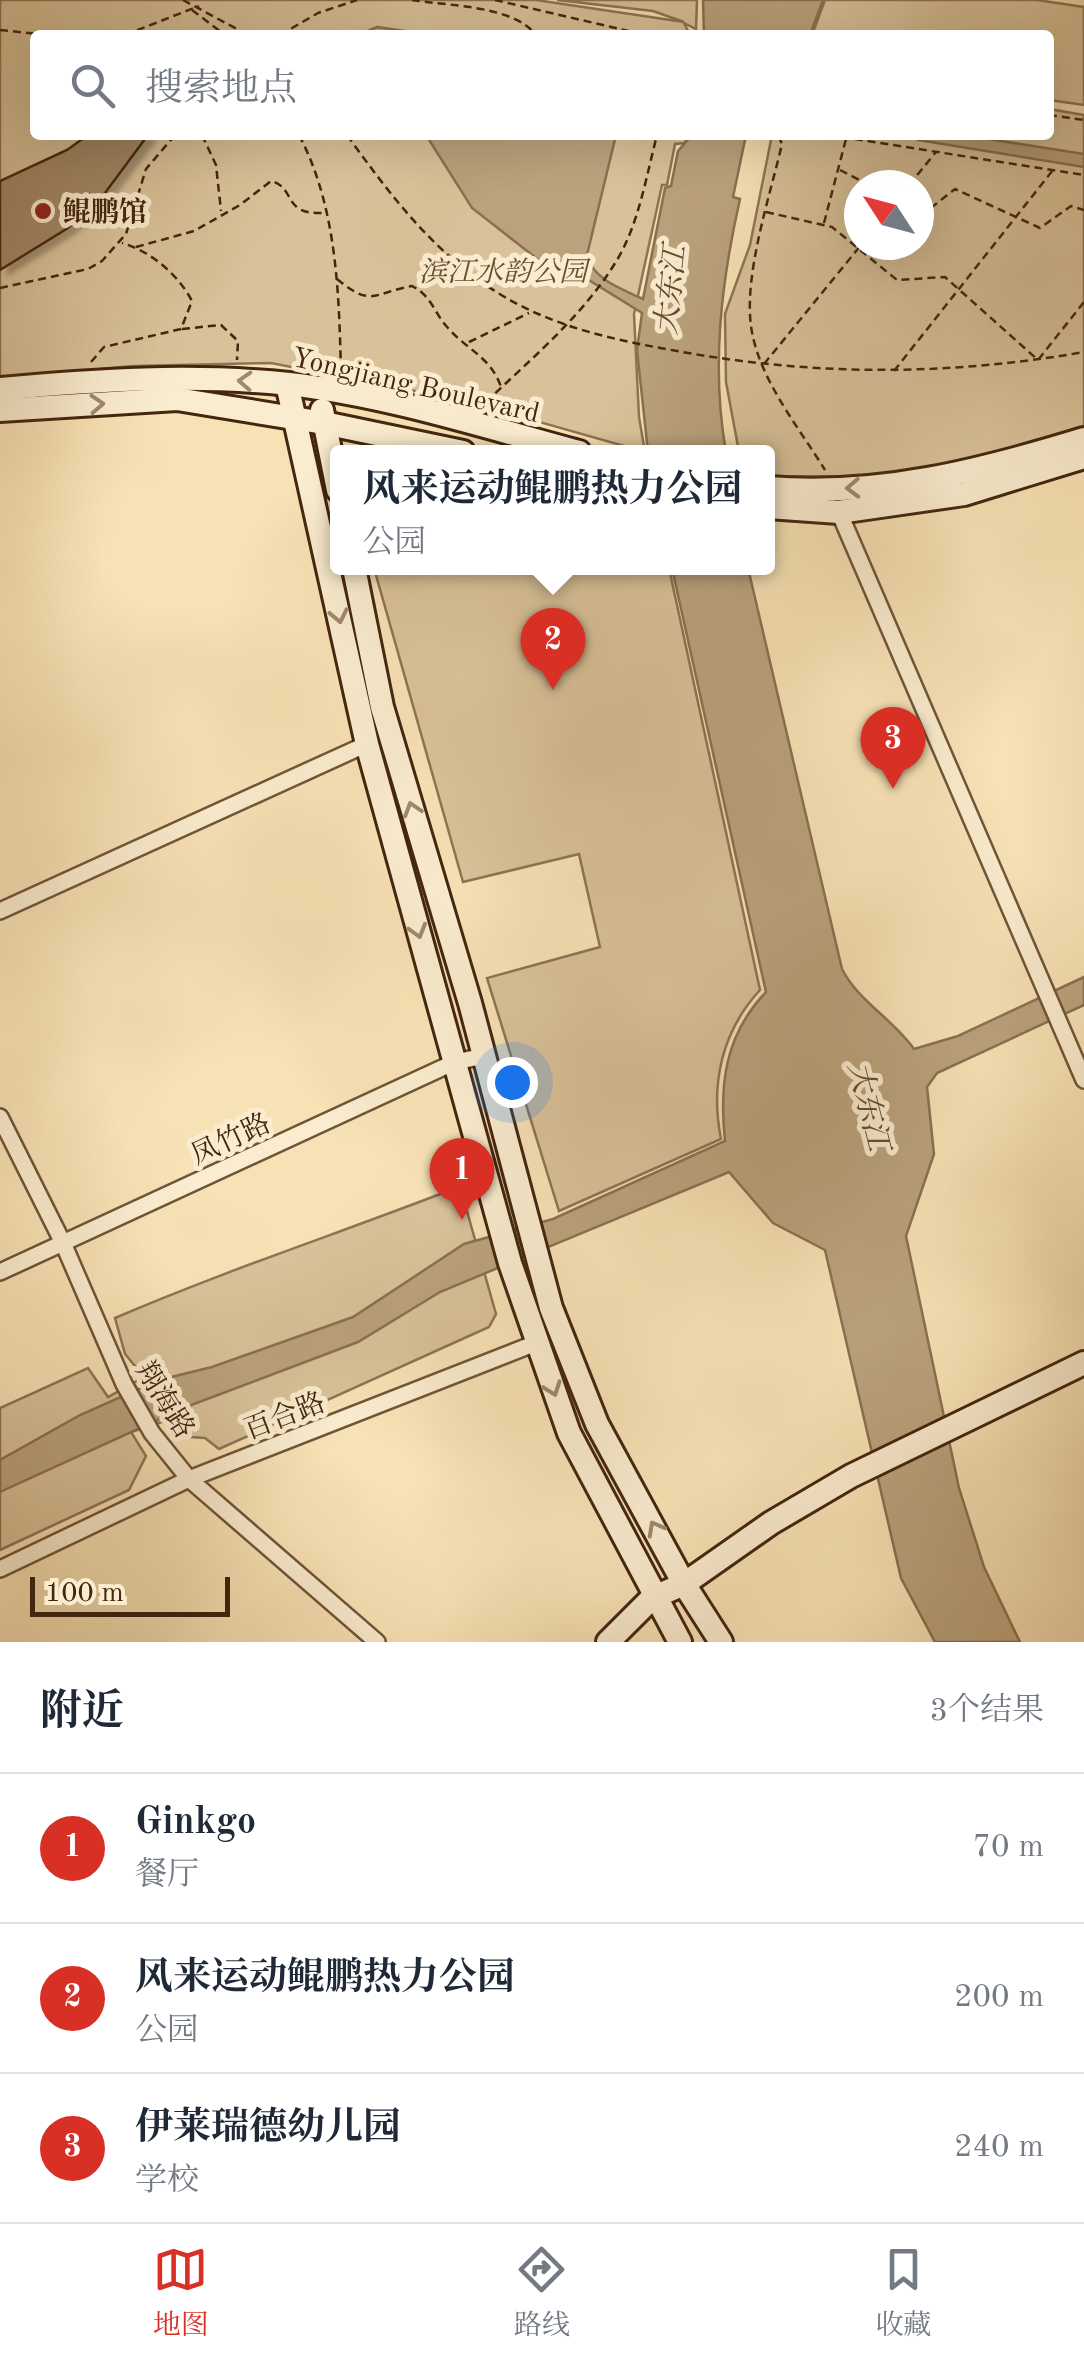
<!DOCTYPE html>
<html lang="zh">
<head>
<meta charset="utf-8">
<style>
	:root { --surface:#fff; --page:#f2f2f3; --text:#1f2937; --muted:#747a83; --line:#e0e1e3; --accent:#d93025 }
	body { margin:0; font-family:"Old Standard TT","Noto Serif SC",serif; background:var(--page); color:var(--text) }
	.compass { position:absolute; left:844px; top:170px; width:90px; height:90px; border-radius:50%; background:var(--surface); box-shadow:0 10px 40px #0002; rotate:306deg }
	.scale { position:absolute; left:30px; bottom:25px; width:200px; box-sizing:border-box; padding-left:10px; border:5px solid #44250e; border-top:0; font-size:28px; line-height:35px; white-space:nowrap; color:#44250e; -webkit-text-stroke:8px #faeccf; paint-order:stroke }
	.you { position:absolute; left:512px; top:1082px; width:35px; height:35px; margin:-25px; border:8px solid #fff; border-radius:50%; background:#1a73e8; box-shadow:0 0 0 15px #1a73e833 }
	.badge { display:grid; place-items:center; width:65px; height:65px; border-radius:50%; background:var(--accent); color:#fff; font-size:32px; font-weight:700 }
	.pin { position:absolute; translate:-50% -82px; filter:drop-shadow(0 2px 5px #0008) }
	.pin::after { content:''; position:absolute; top:52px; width:35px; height:30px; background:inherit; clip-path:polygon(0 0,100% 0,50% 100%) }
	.popup { position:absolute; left:330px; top:445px; width:445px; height:130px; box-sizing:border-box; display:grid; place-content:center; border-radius:10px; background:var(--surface); filter:drop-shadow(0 2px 8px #0005); font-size:32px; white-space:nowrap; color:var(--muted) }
	.popup b { font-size:38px; color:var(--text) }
	.popup::after { content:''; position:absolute; left:50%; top:100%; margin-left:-20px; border:20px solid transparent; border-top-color:var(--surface) }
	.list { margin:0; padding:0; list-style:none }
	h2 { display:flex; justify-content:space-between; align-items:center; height:130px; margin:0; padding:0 40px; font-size:42px }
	h2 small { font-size:32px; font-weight:400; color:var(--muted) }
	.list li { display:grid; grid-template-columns:65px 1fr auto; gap:30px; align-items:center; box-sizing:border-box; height:150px; padding:0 40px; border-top:2px solid var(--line) }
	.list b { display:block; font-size:38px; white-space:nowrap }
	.list p { margin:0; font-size:32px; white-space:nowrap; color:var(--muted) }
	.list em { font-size:32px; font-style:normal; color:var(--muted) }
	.icon { flex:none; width:55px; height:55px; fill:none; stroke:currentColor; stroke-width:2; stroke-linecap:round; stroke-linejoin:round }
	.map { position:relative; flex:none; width:1084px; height:1642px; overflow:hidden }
	.search { position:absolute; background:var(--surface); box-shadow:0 10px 40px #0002; left:30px; right:30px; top:30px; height:110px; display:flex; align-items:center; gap:25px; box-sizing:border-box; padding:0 35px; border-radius:10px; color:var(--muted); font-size:38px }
	.sheet { height:580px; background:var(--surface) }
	nav { display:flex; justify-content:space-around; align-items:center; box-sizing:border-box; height:140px; border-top:2px solid var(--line); background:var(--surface); font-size:28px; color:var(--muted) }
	nav a { display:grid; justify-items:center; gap:5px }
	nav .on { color:var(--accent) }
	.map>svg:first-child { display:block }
</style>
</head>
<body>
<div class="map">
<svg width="1084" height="1642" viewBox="0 0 1084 1642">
	<defs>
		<filter id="shadow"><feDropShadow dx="8" dy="4.5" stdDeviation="2.5" flood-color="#0004"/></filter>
	</defs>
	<rect width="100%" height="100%" fill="#f7e2b5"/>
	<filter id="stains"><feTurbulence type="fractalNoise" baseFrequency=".002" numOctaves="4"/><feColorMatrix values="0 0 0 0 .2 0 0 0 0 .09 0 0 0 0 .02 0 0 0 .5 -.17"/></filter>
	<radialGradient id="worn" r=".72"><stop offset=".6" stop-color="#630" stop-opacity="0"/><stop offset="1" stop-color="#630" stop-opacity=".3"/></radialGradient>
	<!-- green -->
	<g fill="#d9c299" stroke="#8e7454" stroke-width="2.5" fill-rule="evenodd">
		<polygon points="0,0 536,0 684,22 653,11 557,0 697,0 696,29 684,23 690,35 35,35 35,135 687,135 685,143 675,144 667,185 662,185 634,314 639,417 645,452 466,401 271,363 132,366 0,379"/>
		<polygon points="825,0 1037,0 1084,7 1084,105 1049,100 1049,35 812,35"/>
		<path d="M1049,109L1084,115V427L962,463L878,477L768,476V452H739L726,382L725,314L750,245L772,135H1049ZM859,185H919V245H859Z"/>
		<path d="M374,568H669L760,990C722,1031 710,1084 721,1139L559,1211L487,978L600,947L579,854L463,882Z"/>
		<path d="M459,1183L496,1314L489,1327L219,1449L205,1438L190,1437L174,1418L131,1432L146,1456L129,1490L0,1550V1408L88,1368L108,1397L144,1377L125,1354L115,1318C224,1271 337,1234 448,1191Z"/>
	</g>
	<!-- water -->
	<g fill="#baa27c" stroke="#8b7050" stroke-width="2.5">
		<polygon points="703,0 823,0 810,35 704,35"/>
		<polygon points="377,27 433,35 358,35"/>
		<path d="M426,135H616L587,255C593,280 622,289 643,299L665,188L671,186L678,151L692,135H746L733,197L740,199C721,283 711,368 726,452H648L637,350L642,313L587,279L549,268L472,208Z"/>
		<polygon points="919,135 963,135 1084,154 1084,167 918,140"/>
		<path d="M672,568H748L842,969C858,1001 893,1019 914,1049L958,1036L1084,977V1005L937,1073L927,1087L934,1154L906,1236L959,1488L984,1567L1020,1642H935L901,1578L825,1250L773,1223L729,1172L440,1292L358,1342L186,1407L0,1492V1460L80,1415L159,1380L212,1367L353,1317L464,1244L553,1219L725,1141C719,1084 725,1035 766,992Z"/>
	</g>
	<!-- building -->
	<polygon fill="#a18765" stroke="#44250e" stroke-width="2.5" filter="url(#shadow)" points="88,135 148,135 105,193 68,228 0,270 0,181 67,150"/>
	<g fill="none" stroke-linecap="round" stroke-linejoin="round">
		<defs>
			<g id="street">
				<polyline points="839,512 1084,1080"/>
				<polyline points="0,911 367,744"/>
				<polyline points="0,1117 63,1243 124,1384 152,1433 189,1479 377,1642"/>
				<polyline points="0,1272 455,1062 484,1056"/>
				<polyline points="0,1569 189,1479 536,1343"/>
			</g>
			<g id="secondary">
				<polyline points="287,384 367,744 510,1263 569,1433 680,1642"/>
				<path d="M0,389C96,380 193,374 289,384C387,395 485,427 579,452"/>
				<polyline points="0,410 177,399 324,423 463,452"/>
				<polyline points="322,410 338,490"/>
				<path d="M768,488C878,497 980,471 1084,439"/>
				<polyline points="768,507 839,512 964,494 1084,457"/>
				<polyline points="354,568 382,707 470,1003 551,1308 597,1424 684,1584 721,1642"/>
				<polyline points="608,1642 652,1598 684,1584 771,1523 851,1476 1084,1363"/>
			</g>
		</defs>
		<!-- street casing -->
		<use href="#street" stroke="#715438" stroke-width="20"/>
		<!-- secondary casing -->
		<use href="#secondary" stroke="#44250e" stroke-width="28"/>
		<!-- path -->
		<g stroke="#44250e" stroke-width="2.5" stroke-dasharray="8 5" stroke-linecap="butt">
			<polyline points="183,0 248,35"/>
			<path d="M412,0C447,6 513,5 536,35"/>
			<polyline points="495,0 646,35"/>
			<polyline points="192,10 225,35"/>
			<polyline points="0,30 49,35"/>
			<polyline points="125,35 199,6"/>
			<polyline points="280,35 318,13 357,0"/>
			<polyline points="1049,115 1084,120"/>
			<polyline points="202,135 216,165 221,211"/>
			<path d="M299,135C337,207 339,293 341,373"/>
			<path d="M347,135C391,196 433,252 498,293C553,327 614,340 677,351C814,376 947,376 1084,352"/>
			<path d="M766,135H778L782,144C770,196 744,273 751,326C758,378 798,426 825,470"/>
			<polyline points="829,135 1084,175"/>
			<polyline points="50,136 52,135"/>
			<polyline points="840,170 869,185"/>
			<polyline points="909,185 936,152"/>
			<polyline points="919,209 927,211 955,189 1040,228 1071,206 1084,210"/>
			<polyline points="766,212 832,227 897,280 945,277 1038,360 1084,302"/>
			<polyline points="824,223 846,139"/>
			<path d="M136,247L194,231L240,205L271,181C297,188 281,215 324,213"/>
			<path d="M337,279C372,308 373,293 412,286C432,296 434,313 448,328C467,350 491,357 501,387"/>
			<polyline points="0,288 88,269 102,261 126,234 146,169 175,135"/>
			<polyline points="182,329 221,325 238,341 237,360"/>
			<polyline points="469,342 529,313"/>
			<path d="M91,362L104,347L181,329L192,301C178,274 150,251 122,243"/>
			<polyline points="764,364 861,245"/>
			<polyline points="894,371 1053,170"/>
			<path d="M486,402C532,358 584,315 617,260C639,223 646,177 657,135"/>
		</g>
		<!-- street -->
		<use href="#street" stroke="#faeccf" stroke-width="15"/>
		<!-- secondary -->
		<use href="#secondary" stroke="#faeccf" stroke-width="22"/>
	</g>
	<!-- one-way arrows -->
	<defs><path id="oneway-chevron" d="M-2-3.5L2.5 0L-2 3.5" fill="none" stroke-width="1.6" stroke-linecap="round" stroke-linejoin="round" transform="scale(2.5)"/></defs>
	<g stroke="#9f886e">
		<use href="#oneway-chevron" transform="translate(245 381) rotate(-177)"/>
		<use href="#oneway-chevron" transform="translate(97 404) rotate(-3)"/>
		<use href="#oneway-chevron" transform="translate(853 488) rotate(178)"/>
		<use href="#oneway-chevron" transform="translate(339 616) rotate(78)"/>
		<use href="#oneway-chevron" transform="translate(412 809) rotate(-107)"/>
		<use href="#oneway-chevron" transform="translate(418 931) rotate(74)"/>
		<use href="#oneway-chevron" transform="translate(553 1389) rotate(70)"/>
		<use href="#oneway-chevron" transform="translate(655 1528) rotate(-119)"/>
	</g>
	<!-- markers -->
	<circle fill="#8f2418" stroke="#faeccf" stroke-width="4" cx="43" cy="211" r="10"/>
	<g text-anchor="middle" stroke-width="10" stroke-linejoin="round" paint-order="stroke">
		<!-- poi labels -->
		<g font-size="28" font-weight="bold" fill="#44250e" stroke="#faeccf" text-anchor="start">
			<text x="63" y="221">鲲鹏馆</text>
		</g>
		<!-- park labels -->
		<g font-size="28" font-style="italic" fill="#694c31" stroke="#faeccf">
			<text x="503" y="281">滨江水韵公园</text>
		</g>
		<!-- street labels -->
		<g font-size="28" fill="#44250e" stroke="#faeccf">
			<text transform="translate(416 384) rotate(13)" y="10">Yongjiang Boulevard</text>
			<text transform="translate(230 1138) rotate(-25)" y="10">凤竹路</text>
			<text transform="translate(166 1399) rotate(58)" y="10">翔海路</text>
			<text transform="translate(284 1415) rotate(-21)" y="10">百合路</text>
		</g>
		<!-- water labels -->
		<g font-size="30" font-style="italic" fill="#674a2f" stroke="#faeccf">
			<text transform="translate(670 290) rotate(-84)" y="10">大东江</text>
			<text transform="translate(869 1106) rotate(76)" y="10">大东江</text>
		</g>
	</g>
	<rect width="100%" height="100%" filter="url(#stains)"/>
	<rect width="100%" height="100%" fill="url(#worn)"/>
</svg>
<svg class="compass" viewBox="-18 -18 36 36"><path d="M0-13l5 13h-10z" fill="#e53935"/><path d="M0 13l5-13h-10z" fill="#747a83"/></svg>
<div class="scale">100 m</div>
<div class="you"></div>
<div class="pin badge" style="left:462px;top:1220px">1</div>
<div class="pin badge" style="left:553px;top:690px">2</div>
<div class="popup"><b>风来运动鲲鹏热力公园</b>公园</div>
<div class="pin badge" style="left:893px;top:789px">3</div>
<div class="search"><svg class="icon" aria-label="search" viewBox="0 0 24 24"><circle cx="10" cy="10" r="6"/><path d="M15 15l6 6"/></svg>搜索地点</div>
</div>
<section class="sheet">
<h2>附近<small>3个结果</small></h2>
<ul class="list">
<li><span class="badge">1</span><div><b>Ginkgo</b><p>餐厅</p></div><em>70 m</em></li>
<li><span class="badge">2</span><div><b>风来运动鲲鹏热力公园</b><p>公园</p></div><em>200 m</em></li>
<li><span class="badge">3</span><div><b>伊莱瑞德幼儿园</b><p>学校</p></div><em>240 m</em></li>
</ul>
</section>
<nav>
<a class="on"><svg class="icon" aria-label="map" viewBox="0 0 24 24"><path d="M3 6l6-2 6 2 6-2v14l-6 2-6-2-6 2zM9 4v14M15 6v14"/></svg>地图</a>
<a><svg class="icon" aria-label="directions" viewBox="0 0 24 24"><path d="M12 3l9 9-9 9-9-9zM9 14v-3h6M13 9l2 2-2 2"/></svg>路线</a>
<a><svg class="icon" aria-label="saved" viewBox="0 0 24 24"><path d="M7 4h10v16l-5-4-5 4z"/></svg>收藏</a>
</nav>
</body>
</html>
